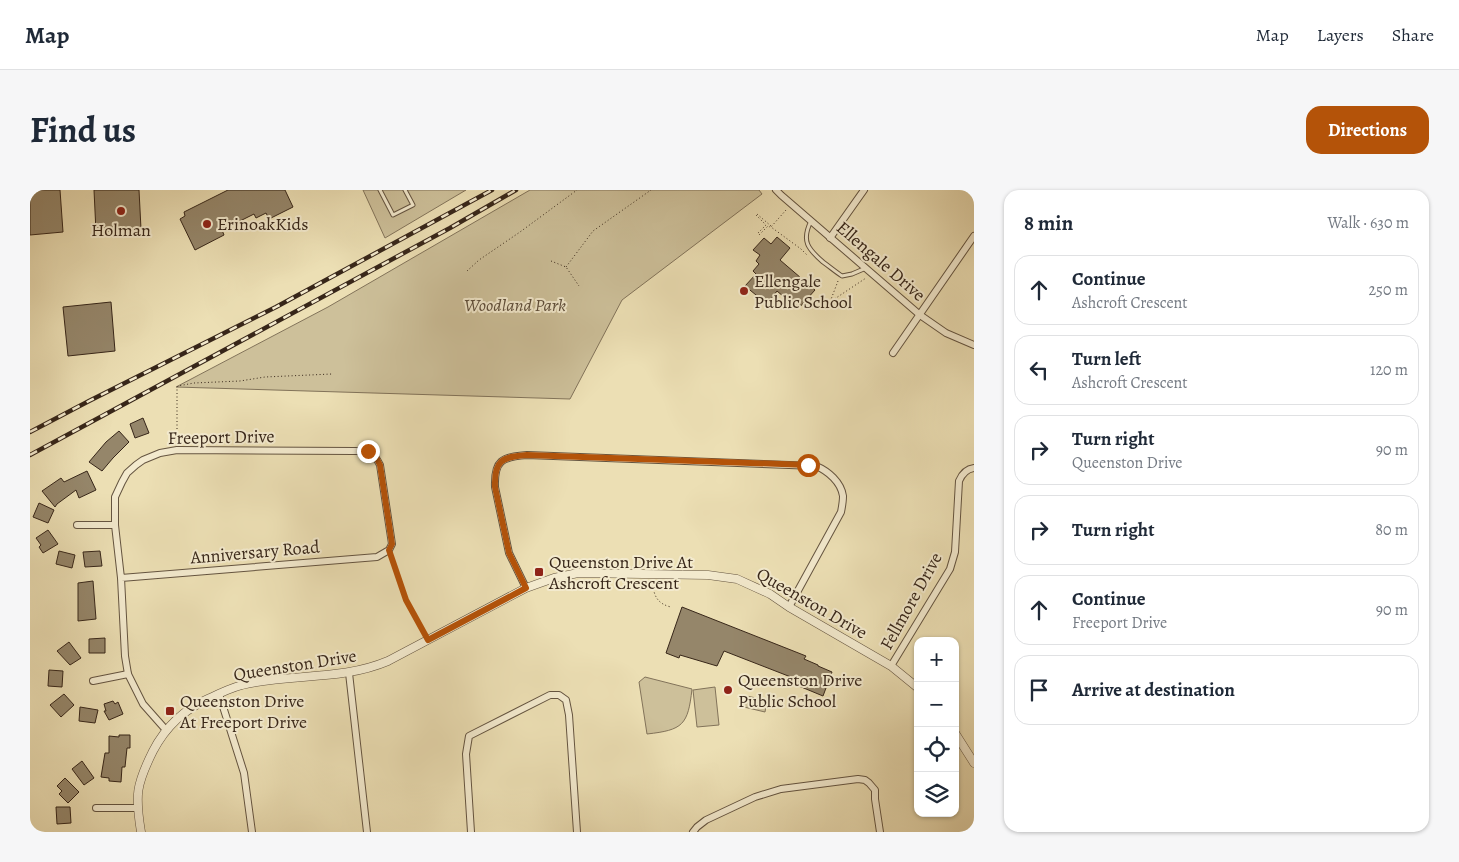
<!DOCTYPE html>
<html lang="en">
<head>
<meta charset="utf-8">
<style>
	:root { --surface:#fff; --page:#f6f6f7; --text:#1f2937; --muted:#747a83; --line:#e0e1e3; --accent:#b45309 }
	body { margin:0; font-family:Alegreya,serif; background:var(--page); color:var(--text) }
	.controls { position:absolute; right:15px; bottom:15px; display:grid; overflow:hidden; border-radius:10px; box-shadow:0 1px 4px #0004 }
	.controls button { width:45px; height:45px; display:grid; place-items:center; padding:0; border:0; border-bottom:1px solid var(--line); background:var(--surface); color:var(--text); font:25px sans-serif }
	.stop { position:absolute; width:15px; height:15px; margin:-11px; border:4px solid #b45309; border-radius:50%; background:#fff }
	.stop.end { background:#b45309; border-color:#fff; box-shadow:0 1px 5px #0008 }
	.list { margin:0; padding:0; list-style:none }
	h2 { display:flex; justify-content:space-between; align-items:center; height:65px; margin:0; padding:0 20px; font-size:21px }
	h2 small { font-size:16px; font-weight:400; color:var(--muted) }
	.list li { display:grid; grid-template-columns:32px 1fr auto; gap:15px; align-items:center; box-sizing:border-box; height:70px; margin:0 10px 10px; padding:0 10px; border:1px solid var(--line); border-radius:15px }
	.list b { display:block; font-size:19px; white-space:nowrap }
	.list p { margin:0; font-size:16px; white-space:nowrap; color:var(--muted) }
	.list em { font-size:16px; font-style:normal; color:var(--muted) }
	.icon { flex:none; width:28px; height:28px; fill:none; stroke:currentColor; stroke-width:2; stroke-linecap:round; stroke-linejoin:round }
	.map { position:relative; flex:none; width:944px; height:642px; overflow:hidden; border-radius:15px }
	header { display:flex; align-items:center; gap:30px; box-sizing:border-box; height:70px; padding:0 25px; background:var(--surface); border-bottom:1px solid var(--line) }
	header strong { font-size:24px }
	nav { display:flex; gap:28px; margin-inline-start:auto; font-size:18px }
	.intro { display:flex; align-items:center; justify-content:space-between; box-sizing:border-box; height:120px; padding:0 30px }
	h1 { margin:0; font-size:35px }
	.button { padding:12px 22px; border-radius:15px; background:var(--accent); color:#fff; font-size:18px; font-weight:700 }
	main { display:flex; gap:30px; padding:0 30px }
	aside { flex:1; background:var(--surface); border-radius:15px; box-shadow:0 1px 4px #0004 }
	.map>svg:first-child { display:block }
</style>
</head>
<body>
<header>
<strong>Map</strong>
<nav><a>Map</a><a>Layers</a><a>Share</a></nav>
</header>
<div class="intro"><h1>Find us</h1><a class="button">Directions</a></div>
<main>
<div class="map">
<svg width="944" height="642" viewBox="0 0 944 642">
	<rect width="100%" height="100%" fill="#ecdfb4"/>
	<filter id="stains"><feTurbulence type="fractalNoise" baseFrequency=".004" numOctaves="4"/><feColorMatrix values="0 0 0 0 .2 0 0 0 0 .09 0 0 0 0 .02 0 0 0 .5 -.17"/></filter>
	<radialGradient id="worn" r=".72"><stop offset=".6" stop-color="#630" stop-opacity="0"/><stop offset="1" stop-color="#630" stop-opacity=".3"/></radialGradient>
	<!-- green -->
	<g fill="#cdc09a" stroke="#82735a">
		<polygon points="333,0 436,0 355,48"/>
		<polygon points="500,0 729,0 732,4 592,110 540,209 146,197 298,117"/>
		<path d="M615,487L662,499C658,535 653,540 617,544L609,492Z"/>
		<polygon points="685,497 689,535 667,537 663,500"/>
		<polygon points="716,506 737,510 735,522 714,517 713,511"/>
	</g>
	<!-- building -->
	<g fill="#95866a" stroke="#372619">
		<polygon points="0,0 30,0 33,42 0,45"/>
		<polygon points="64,0 109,0 111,39 66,42"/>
		<polygon points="198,0 255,0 263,17 239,29 236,23 226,28 224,24 192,40 194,45 165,60 150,29 155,26 154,22"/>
		<polygon points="747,47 760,58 750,70 785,100 768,119 747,101 737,114 715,96 726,84 723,81 729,74 726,71 730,65 723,60 734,48 741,54"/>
		<polygon points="81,112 85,161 38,166 33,117"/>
		<polygon points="113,228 119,243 105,248 100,234"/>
		<polygon points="89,241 99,252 83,268 72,281 59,272 76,252"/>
		<polygon points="57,281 66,300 49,308 46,300 27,314 25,317 12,301 31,288 34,292"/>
		<polygon points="9,313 24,320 18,333 3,327"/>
		<polygon points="18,340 28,354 13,363 9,357 11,355 6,348"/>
		<polygon points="29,361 45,365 42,378 26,374"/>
		<polygon points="70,361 72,376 55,377 53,362"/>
		<polygon points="63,391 66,429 48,431 48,393"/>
		<polygon points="652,417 776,466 774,469 788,475 788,476 802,482 793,506 764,494 766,489 694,461 687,476 650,465 649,468 636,463"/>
		<polygon points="75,448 75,463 59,463 59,449"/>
		<polygon points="39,452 51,468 40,475 27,461"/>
		<polygon points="19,480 33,481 32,497 18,496"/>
		<polygon points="34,504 44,515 31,527 20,515"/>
		<polygon points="83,511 85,514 88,512 93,524 79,530 74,521 76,521 74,514"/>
		<polygon points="50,517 68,520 65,533 49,531"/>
		<polygon points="89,545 100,545 100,558 97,558 95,577 92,577 91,592 79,591 79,588 71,587 75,563 79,563 79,546 89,547"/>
		<polygon points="52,571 64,588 54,595 42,579"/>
		<polygon points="35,588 49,602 38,613 29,604 32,601 27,596"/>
		<polygon points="26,617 40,617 41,633 27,634"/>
	</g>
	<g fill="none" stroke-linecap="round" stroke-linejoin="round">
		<defs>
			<g id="service">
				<polyline points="350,0 363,25 383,15 375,0"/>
				<path d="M781,31C771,51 778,59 793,72C800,77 806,82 812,86L822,84L836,78"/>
			</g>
			<g id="minor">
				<polyline points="746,0 751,5 890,125 916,143 944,155"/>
				<polyline points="800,48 834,0"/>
				<polyline points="863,163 944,46"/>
				<polyline points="47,335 85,335"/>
				<path d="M91,388L347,367L359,360L362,354L350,275C343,261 340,261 325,261L147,260L130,263L113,270L106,275L97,283L92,292L85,307V335L91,388L95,466L98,484L113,514L136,540"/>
				<path d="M496,398L479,363L465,297C464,270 472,267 497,265L786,276C798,281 811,292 813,306C813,311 812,317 811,322L759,417"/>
				<path d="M861,476L920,379L925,362L929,291C932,284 936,279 944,278"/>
				<polyline points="319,483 337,642"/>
				<polyline points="63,491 98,484"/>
				<polyline points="189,504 214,583 222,642"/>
				<polyline points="66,618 107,618"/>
				<polyline points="441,642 436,564 439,546 520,505 529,505 536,510 539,525 547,642"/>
				<polyline points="663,642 667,637 676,630 725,607 751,599 828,589 835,590 839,593 845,600 845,609 850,642"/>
			</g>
			<g id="tertiary">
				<polyline points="925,543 944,573"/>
				<path d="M111,642C105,605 106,595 123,561C136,536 154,519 180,508C190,503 201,498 212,495C261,483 311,491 358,471L496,398L524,388L548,383L678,385L707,389L740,404L759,417L861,476L888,498"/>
			</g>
		</defs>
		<!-- service casing -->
		<use href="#service" stroke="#645440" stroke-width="5"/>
		<!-- minor casing -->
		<use href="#minor" stroke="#645440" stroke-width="8"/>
		<!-- tertiary casing -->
		<use href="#tertiary" stroke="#645440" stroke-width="9"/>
		<!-- path -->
		<g stroke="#372619" stroke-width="1" stroke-dasharray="1 2.5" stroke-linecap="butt">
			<polyline points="756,20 741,37 771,59 777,65"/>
			<polyline points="727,24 741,36"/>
			<polyline points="726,25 736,35 728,43 729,45 738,36 740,37"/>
			<polyline points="521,71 536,77 549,96"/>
			<polyline points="536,77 563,41 621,0"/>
			<polyline points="437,81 449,70 490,42 547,0"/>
			<polyline points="808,91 800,112 836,88"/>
			<polyline points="147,253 147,198 148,196 164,193 210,191 235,187 302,184"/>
			<polyline points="361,368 376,410 393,442"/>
			<path d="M623,392C623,406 628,414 641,417"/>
		</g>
		<!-- service -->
		<use href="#service" stroke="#f3eace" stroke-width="3"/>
		<!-- minor -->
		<use href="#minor" stroke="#f3eace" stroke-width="6"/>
		<!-- tertiary -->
		<use href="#tertiary" stroke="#f3eace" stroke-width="8"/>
		<defs>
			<g id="rail">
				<polyline points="0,242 59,211 246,117 462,0"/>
				<polyline points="0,265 420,38 486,0"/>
			</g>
		</defs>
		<!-- rail casing -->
		<use href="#rail" stroke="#372619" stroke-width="4.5"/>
		<!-- rail -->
		<use href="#rail" stroke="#f3eace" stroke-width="2.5" stroke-dasharray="8" stroke-linecap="butt"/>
	</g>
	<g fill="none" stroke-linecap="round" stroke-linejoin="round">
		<!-- route -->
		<path stroke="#b45309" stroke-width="6" d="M338,261L345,265L350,275L362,354L359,360L376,410L398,450L496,398L479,363L465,297C464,270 472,267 497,265L778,275"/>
	</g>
	<!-- markers -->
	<g fill="#8f2418" stroke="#f3eace" stroke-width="2">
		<circle cx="91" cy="21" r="5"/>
		<circle cx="177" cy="34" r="5"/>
		<circle cx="714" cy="101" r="5"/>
		<rect x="504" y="377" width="10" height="10" rx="2.5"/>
		<circle cx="698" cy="500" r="5"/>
		<rect x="135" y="516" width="10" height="10" rx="2.5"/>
	</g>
	<g text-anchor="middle" stroke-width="4" stroke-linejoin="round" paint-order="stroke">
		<!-- poi labels -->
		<g font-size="18" fill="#372619" stroke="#f3eace" text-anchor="start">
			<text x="187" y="40">ErinoakKids</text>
			<text x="91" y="46" text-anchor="middle">Holman</text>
			<text x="724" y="97">Ellengale<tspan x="724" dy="21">Public School</tspan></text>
			<text x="519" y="378">Queenston Drive At<tspan x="519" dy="21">Ashcroft Crescent</tspan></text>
			<text x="708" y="496">Queenston Drive<tspan x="708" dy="21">Public School</tspan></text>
			<text x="150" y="517">Queenston Drive<tspan x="150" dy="21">At Freeport Drive</tspan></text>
		</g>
		<!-- street labels -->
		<g font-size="18" fill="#372619" stroke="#f3eace">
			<text transform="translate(851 71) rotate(41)" y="6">Ellengale Drive</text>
			<text transform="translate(191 247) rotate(-1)" y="6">Freeport Drive</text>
			<text transform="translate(225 362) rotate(-5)" y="6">Anniversary Road</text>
			<text transform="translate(881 411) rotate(-61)" y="6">Fellmore Drive</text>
			<text transform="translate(782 413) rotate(30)" y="6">Queenston Drive</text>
			<text transform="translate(265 475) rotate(-9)" y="6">Queenston Drive</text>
		</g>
		<!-- park labels -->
		<g font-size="18" font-style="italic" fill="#5c4c39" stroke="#f3eace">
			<text x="485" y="121">Woodland Park</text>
		</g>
	</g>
	<rect width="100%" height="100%" filter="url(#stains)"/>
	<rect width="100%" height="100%" fill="url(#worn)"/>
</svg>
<div class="controls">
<button>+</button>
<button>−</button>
<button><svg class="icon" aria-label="locate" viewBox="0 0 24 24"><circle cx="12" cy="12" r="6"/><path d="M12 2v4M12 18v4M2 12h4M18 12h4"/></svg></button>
<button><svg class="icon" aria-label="layers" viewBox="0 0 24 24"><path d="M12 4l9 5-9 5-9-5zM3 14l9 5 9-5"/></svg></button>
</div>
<div class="stop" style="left:778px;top:275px"></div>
<div class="stop end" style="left:338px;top:261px"></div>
</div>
<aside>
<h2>8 min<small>Walk · 630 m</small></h2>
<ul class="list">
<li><svg class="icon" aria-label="ahead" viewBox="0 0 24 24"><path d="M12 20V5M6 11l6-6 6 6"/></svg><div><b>Continue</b><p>Ashcroft Crescent</p></div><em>250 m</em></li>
<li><svg class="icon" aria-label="left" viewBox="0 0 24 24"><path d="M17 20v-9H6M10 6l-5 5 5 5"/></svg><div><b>Turn left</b><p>Ashcroft Crescent</p></div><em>120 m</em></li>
<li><svg class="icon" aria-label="right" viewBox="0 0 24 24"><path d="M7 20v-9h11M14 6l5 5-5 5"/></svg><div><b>Turn right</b><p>Queenston Drive</p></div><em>90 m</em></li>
<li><svg class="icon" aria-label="right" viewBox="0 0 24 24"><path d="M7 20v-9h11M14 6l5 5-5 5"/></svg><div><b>Turn right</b></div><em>80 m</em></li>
<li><svg class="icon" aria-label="ahead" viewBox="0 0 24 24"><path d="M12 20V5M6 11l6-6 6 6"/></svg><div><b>Continue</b><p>Freeport Drive</p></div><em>90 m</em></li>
<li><svg class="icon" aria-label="arrive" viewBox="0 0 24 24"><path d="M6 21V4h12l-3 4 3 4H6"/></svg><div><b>Arrive at destination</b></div></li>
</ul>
</aside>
</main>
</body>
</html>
